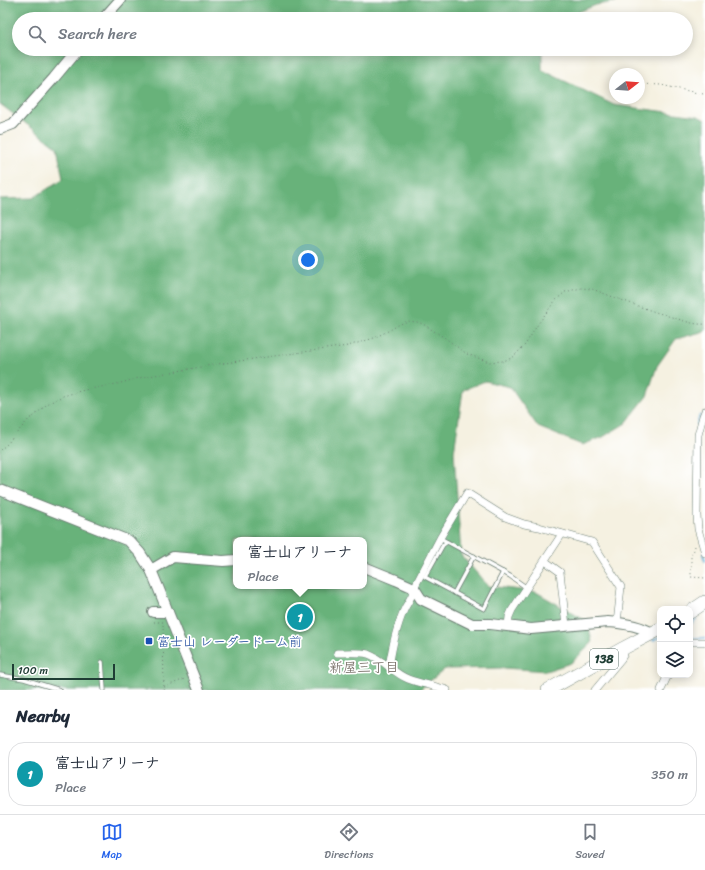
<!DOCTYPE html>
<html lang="en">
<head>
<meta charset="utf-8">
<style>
	:root { --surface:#fff; --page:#f2f2f3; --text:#1f2937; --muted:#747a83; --line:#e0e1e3; --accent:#2563eb }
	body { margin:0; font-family:Sriracha,"Klee One",sans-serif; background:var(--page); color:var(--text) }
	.controls { position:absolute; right:12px; bottom:12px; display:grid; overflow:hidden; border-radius:8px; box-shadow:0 2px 10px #0003 }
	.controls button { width:36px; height:36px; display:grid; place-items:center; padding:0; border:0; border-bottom:1px solid var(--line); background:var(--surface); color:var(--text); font:20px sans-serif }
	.compass { position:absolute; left:609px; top:68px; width:36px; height:36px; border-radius:50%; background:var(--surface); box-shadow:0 2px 10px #0003; rotate:73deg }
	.scale { position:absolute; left:12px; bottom:10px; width:103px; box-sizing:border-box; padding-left:4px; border:2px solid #1f3d34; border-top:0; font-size:11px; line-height:14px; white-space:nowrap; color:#1f3d34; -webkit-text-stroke:3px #fff; paint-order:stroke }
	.you { position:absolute; left:308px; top:260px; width:14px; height:14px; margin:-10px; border:3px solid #fff; border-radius:50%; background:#1a73e8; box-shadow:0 0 0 6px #1a73e833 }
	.badge { display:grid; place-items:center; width:26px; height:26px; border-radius:50%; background:var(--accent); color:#fff; font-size:13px; font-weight:700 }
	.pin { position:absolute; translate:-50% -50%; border:2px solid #fff; box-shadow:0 1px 4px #0006 }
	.popup { position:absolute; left:233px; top:537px; width:134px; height:52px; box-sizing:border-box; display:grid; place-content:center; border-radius:8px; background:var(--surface); filter:drop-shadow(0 1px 3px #0005); font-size:13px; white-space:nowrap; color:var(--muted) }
	.popup b { font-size:15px; color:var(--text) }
	.popup::after { content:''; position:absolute; left:50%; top:100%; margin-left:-8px; border:8px solid transparent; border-top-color:var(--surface) }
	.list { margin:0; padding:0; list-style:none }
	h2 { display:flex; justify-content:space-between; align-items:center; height:52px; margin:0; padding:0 16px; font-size:17px }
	h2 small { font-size:13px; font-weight:400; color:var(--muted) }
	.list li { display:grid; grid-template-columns:26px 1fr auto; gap:12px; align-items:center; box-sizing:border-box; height:64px; margin:0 8px 8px; padding:0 8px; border:1px solid var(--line); border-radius:16px }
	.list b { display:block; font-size:15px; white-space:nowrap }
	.list p { margin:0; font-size:13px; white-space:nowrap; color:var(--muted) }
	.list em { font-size:13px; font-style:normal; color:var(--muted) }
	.icon { flex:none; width:22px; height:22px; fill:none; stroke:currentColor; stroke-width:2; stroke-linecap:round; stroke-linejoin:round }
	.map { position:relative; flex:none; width:705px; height:690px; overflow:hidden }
	.search { position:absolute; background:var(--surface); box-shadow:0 2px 10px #0003; left:12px; right:12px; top:12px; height:44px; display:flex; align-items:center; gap:10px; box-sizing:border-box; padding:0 14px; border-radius:22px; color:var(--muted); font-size:15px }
	.sheet { height:124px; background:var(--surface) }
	nav { display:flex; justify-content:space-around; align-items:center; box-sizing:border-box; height:56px; border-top:1px solid var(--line); background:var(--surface); font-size:11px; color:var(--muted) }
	nav a { display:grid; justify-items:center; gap:2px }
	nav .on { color:var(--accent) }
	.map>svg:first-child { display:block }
</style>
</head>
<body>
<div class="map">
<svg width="705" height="690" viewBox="0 0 705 690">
	<rect width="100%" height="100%" fill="#fff"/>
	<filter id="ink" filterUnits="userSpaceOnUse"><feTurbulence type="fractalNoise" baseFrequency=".025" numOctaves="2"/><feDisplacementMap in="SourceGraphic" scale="8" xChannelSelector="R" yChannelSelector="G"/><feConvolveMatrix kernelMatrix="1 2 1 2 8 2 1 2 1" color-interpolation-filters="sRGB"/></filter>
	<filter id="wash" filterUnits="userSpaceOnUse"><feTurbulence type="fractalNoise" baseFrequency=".012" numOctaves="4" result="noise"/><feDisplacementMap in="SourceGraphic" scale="16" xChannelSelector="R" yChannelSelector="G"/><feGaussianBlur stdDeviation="0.9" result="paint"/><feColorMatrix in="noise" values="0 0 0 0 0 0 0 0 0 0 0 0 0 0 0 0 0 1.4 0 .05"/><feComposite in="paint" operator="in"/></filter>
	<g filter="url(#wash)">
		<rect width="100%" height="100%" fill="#f5f1e1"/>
		<!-- forest -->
		<path fill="#68b27a" stroke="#447857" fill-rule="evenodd" d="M0,0H627L596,5L563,18L562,19H19V49H544L542,54V70L614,105L698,116L705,120V331L676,339L657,366L647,396L626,423L603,437L582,445L538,427L510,387L485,381L463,390L454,452L461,555L488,586L536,592L588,622L592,643L571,663L546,671L504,668L445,669L419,690H0V199L33,198L63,179L57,147L0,104ZM236,540H364V586H236Z"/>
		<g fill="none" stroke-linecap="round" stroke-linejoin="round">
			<!-- stream -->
			<g stroke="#56a8d1" stroke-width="2">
				<polyline points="697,424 700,415"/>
				<polyline points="703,554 705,561"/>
				<polyline points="690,624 696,619"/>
				<polyline points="690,638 705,638"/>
				<polyline points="653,640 660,637"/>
			</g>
		</g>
	</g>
	<g filter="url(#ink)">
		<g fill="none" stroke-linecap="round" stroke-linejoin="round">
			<defs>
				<g id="lane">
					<polyline points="440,538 510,576 527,588"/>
					<polyline points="447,542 443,545 425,577 484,609 503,572"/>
					<polyline points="454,593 474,556"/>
					<polyline points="102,662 104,690"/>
					<polyline points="0,675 24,679 60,690"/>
				</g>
				<g id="street">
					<polyline points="705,411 703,416 698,435 697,516 698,529 705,553"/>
					<polyline points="545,561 560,572 566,626"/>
					<polyline points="508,626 509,617 512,610 562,534"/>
					<polyline points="690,642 705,642"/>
					<path d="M337,653C345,653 360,652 368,654C383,659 393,673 408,679C420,684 434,685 447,690"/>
					<path d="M389,667C392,648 396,628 404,610C408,601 412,599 414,588L440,538L467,493L505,517L524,524L539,527L592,542L621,587L617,623"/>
					<polyline points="595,690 621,659 624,654 622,649"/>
					<polyline points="661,690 668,675"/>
				</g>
				<g id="secondary">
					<polyline points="103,19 120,0"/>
					<polyline points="0,129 13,124 54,78 78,49"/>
					<polyline points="0,490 129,541 140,553 151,570 173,557 223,561 236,560"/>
					<path d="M364,567L396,580L414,588L421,599L472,624H490L531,629L608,622C622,623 639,625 652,633"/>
					<polyline points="151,570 158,587 199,690"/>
					<polyline points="153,612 168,612"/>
				</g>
				<g id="highway">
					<polyline points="690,612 705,602"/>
					<polyline points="548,690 622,649 660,629"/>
				</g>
			</defs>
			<!-- lane casing -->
			<use href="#lane" stroke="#6a7c71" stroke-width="5"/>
			<!-- street casing -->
			<use href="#street" stroke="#6a7c71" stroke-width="8"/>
			<!-- secondary casing -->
			<use href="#secondary" stroke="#6a7c71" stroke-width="12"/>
			<!-- highway casing -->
			<use href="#highway" stroke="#6a7c71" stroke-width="14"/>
			<!-- path -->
			<g stroke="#6a7c71" stroke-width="1" stroke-dasharray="1 3" stroke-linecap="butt">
				<polyline points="639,84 661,85 702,94 705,93"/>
				<path d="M0,450L7,444L30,418H32L47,404L63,396L84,390L117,384L143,377L218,364L288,354L348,346L374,338L390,330L400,324L408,321L417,322L423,324L445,338L467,354L489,362L503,361L512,358L525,345L538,324L555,301L565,292L581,288L592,289C619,299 647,310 675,318C684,321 695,325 705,324"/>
				<polyline points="695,546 694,550 691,556 691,577 705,578"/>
				<polyline points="154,622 163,622 164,690"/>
				<polyline points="164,687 185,679"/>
			</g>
			<!-- lane -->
			<use href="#lane" stroke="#fff" stroke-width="3.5"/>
			<!-- street -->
			<use href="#street" stroke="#fff" stroke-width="7"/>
			<!-- secondary -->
			<use href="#secondary" stroke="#fff" stroke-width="10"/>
			<!-- highway -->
			<use href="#highway" stroke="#fff" stroke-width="13"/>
		</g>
	</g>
	<!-- markers -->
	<rect fill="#1a4fb4" stroke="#fff" stroke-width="1.5" x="145" y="637" width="8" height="8" rx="2"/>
	<g text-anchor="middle" stroke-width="3.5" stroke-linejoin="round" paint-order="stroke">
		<!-- shield labels -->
		<rect fill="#fff" stroke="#627771" stroke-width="1" x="590" y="649" width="28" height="20" rx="3"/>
		<g font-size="12" font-weight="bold" fill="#1f3d34">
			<text x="604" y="663">138</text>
		</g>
		<!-- transit labels -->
		<g font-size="13" fill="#164399" stroke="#fff" text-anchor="start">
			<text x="157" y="646">富士山 レーダードーム前</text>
		</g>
		<!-- neighbourhood labels -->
		<g font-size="14" fill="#685e56" stroke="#fff">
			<text x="364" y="672">新屋三丁目</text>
		</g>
	</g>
</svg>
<div class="controls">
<button><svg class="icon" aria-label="locate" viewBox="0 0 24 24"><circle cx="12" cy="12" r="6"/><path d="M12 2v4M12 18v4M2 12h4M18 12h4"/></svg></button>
<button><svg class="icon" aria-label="layers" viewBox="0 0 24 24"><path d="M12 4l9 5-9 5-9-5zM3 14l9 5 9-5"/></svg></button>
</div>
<svg class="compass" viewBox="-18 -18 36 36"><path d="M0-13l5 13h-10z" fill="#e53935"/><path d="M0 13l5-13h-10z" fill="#747a83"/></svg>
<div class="scale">100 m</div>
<div class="you"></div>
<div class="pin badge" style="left:300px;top:617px;background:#0f9aa8">1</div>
<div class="popup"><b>富士山アリーナ</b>Place</div>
<div class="search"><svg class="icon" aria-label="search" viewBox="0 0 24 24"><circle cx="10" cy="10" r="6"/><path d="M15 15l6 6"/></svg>Search here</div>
</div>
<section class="sheet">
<h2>Nearby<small></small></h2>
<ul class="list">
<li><span class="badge" style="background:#0f9aa8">1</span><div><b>富士山アリーナ</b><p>Place</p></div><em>350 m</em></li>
</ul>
</section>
<nav>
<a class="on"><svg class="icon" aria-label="map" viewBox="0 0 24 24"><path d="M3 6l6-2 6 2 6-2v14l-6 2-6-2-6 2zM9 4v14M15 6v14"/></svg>Map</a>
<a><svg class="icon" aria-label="directions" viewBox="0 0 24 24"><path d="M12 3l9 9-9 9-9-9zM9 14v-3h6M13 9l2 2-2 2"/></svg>Directions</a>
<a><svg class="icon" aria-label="saved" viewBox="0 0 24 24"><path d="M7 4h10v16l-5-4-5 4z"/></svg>Saved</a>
</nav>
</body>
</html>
